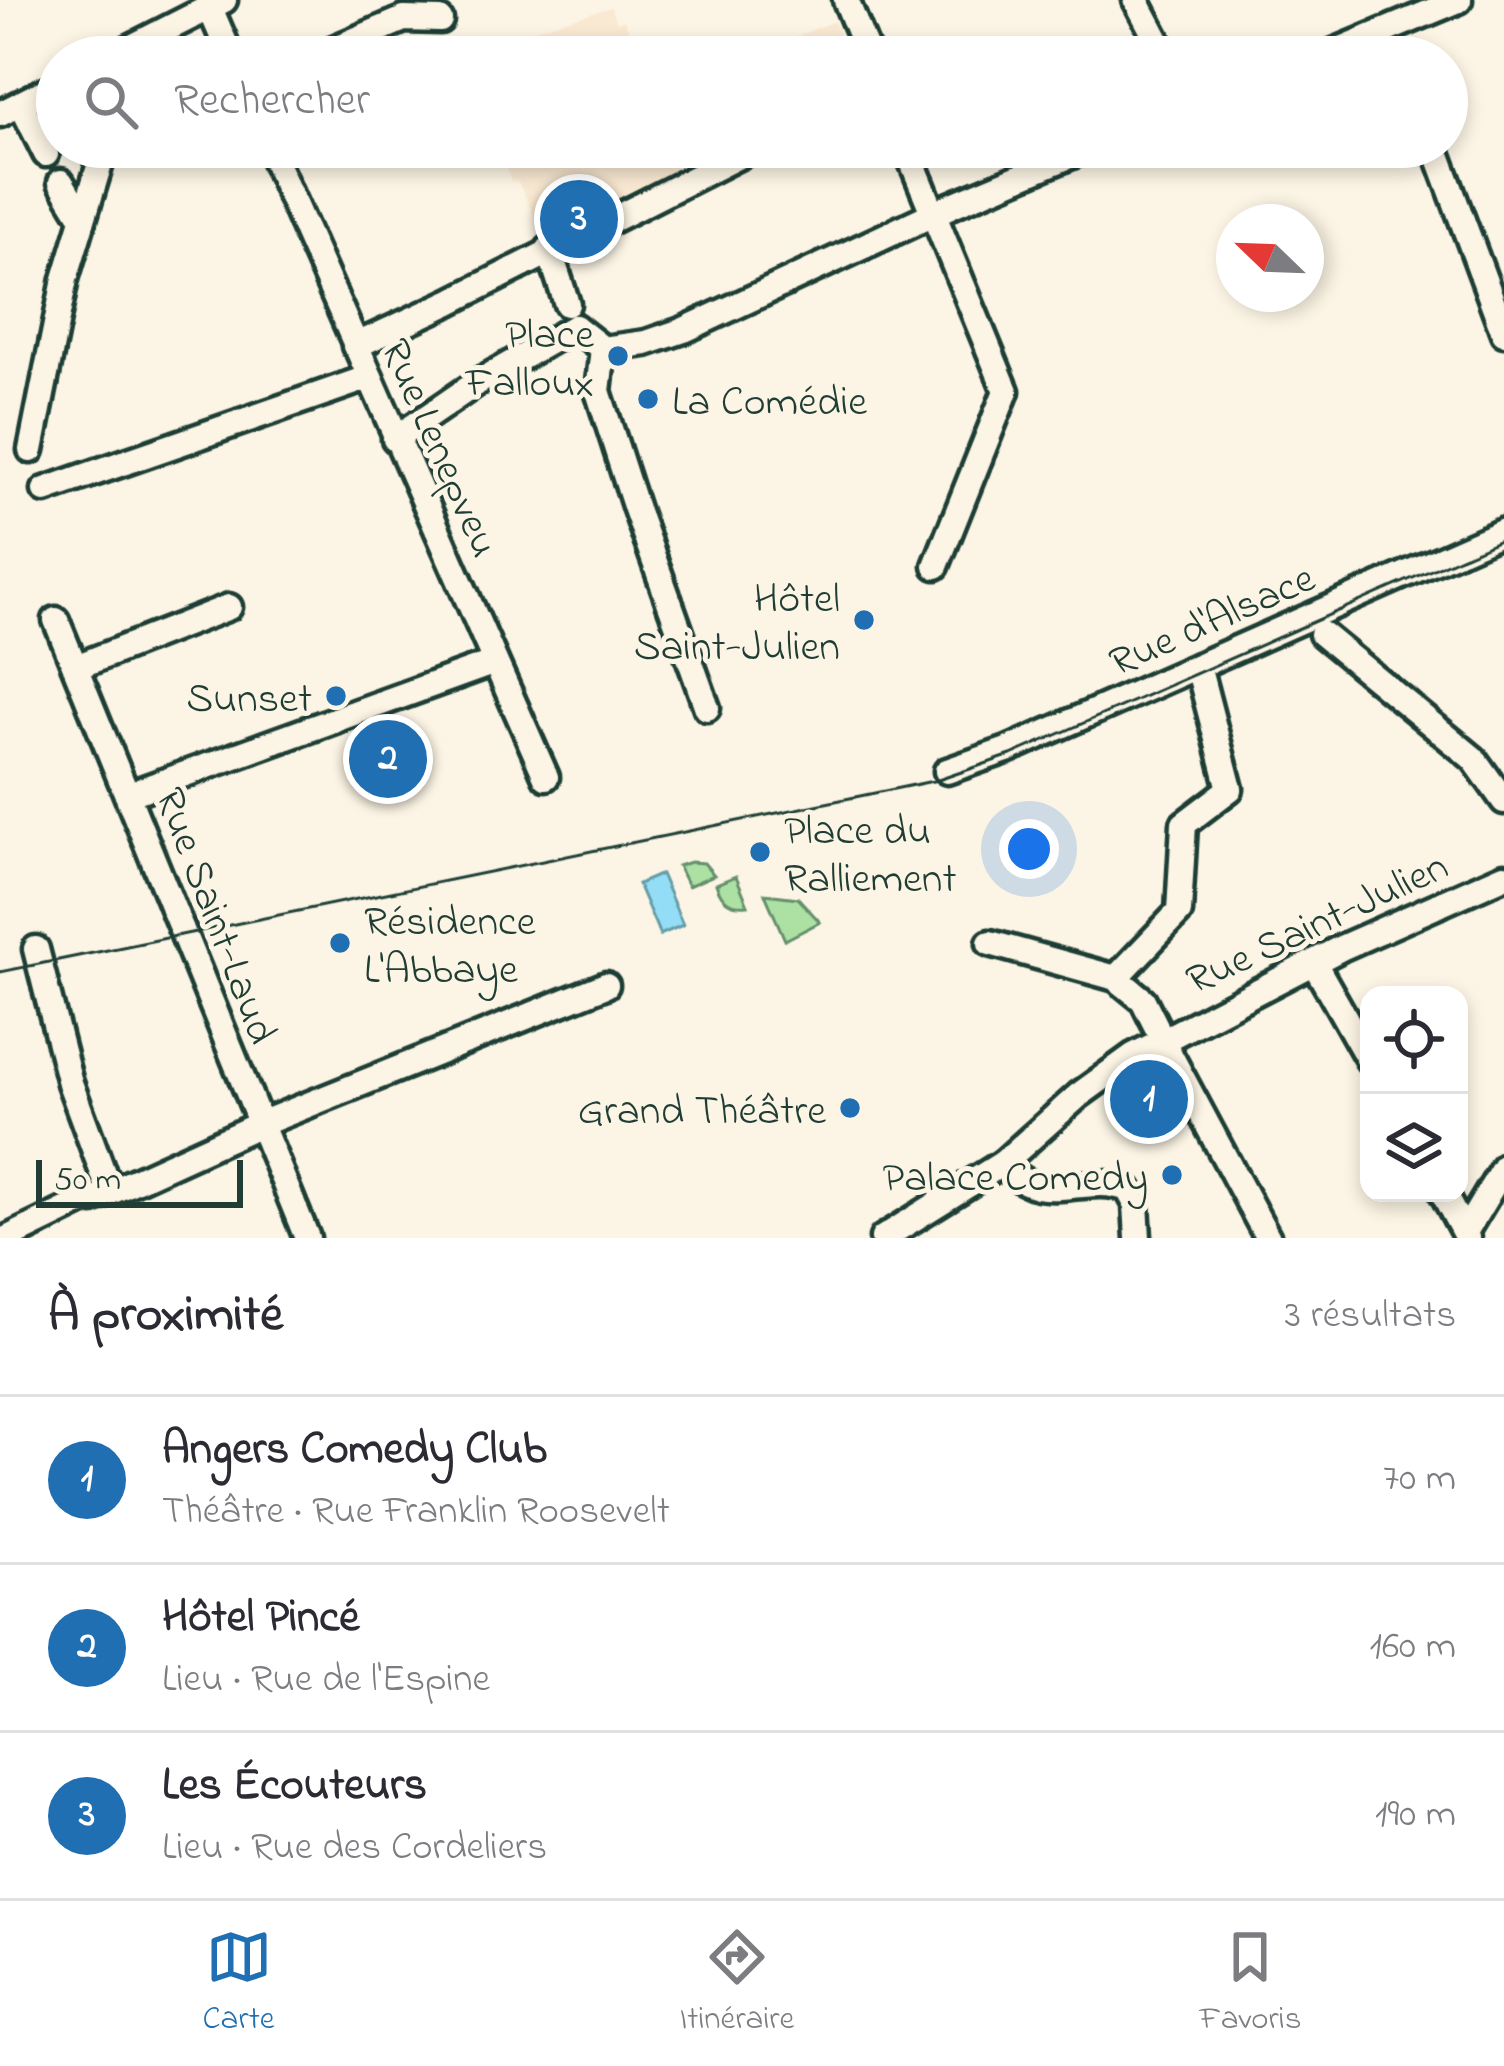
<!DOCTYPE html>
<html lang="fr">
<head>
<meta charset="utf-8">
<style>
	:root { --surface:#fff; --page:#f2f2f3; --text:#2b2b33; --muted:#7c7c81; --line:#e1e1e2; --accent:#1f6fb2 }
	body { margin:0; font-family:"Indie Flower",sans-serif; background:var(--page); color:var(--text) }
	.controls { position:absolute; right:36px; bottom:36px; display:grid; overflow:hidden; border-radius:24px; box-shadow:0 6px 18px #0003 }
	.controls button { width:108px; height:108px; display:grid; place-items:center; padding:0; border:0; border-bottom:3px solid var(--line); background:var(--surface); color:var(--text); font:60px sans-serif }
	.compass { position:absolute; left:1216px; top:204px; width:108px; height:108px; border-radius:50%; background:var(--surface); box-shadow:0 6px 18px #0003; rotate:293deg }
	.scale { position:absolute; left:36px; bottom:30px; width:207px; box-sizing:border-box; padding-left:12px; border:6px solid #1f3d34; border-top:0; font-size:33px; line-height:42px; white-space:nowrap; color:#1f3d34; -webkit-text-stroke:9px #fcf5e5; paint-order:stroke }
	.you { position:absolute; left:1029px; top:849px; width:42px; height:42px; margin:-30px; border:9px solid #fff; border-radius:50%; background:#1a73e8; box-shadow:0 0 0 18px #1a73e833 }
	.badge { display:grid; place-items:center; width:78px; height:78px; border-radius:50%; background:var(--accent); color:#fff; font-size:39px; font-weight:700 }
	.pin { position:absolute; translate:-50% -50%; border:6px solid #fff; box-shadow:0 3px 12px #0006 }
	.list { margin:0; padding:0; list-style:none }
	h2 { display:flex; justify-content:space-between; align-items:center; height:156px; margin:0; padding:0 48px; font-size:51px }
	h2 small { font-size:39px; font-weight:400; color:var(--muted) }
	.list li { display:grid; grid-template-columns:78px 1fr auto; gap:36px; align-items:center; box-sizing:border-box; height:168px; padding:0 48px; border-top:3px solid var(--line) }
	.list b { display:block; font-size:45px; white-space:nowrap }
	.list p { margin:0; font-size:39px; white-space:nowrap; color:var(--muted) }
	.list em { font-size:39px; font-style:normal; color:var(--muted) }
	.icon { flex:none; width:66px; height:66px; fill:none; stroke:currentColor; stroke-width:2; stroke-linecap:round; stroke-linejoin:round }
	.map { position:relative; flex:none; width:1504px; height:1238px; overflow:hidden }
	.search { position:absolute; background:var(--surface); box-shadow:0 6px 18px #0003; left:36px; right:36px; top:36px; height:132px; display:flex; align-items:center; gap:30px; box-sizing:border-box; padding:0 42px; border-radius:66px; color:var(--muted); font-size:45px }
	.sheet { height:660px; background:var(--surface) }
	nav { display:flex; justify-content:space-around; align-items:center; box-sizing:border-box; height:168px; border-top:3px solid var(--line); background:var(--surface); font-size:33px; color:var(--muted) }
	nav a { display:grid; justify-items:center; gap:6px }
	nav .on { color:var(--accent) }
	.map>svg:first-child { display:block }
</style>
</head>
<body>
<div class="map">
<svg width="1504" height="1238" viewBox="0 0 1504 1238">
	<rect width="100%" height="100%" fill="#fcf5e5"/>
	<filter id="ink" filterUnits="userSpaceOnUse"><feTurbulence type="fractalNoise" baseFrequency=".00833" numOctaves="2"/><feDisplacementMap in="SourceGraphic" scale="24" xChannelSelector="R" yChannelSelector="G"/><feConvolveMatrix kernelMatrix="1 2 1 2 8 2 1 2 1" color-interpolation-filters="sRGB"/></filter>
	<g filter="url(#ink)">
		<!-- built -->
		<g fill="#fae9d2">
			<polygon points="611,7 617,22 624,20 640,57 451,57 450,53"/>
			<polygon points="834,21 849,57 746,57 793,38"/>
			<polygon points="497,147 723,147 697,160 690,147 672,156 678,170 544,237 518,182 511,181"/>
		</g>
		<!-- green -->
		<g fill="#ace1a3" stroke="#668f6c" stroke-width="3">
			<polygon points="690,862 704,863 714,875 688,886 678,866"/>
			<path d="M736,876L748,905C730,907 722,901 716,884Z"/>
			<polygon points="765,894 798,898 820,922 785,940"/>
		</g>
		<!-- water -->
		<polygon fill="#94ddf6" stroke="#659da8" stroke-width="3" points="661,874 683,925 660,935 638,884"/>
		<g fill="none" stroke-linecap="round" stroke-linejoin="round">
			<defs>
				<g id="street">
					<polyline points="846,0 869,57"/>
					<polyline points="1136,0 1166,57"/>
					<polyline points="213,15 231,57"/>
					<polyline points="112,57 224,0"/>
					<polyline points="315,57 404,19 440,20"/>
					<polyline points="1322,57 1459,0"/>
					<polyline points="0,114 57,85"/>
					<polyline points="26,114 46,154"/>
					<polyline points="269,147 546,777"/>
					<polyline points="906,147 1006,391 936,566"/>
					<polyline points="1435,147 1504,333"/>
					<polyline points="61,182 83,218"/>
					<polyline points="549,249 567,304"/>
					<polyline points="575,327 603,349 646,343 684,330 950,206 1091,147"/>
					<polyline points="355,346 450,302 756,147"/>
					<polyline points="603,349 598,391 636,509 707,708"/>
					<polyline points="395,439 475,384 575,327"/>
					<polyline points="31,450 65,279 105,147"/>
					<polyline points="45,490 370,377"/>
					<polyline points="56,620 307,1238"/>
					<polyline points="1322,634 1474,759 1504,801"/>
					<polyline points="76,667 229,607"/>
					<polyline points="947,771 1007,750 1504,531"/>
					<polyline points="130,794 495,662"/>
					<polyline points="990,943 1116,978 1143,1000 1156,1026"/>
					<polyline points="36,949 70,1083 110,1192"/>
					<polyline points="1314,963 1369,1060"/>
					<polyline points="1116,978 1179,912 1184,824 1230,789 1198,666"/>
					<polyline points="1162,1040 1268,1238"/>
					<path d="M1003,1163C1040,1210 1083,1171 1128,1189L1136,1204L1138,1238"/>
					<polyline points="1443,1193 1467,1238"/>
					<polyline points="93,1200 258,1125 606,985"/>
					<polyline points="1465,1232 1504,1167"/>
					<polyline points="8,1238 82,1202"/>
					<polyline points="883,1238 1003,1163 1079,1095 1133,1056 1341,948 1504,876"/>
				</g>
			</defs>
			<!-- street casing -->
			<use href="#street" stroke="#1f3d34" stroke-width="33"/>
			<!-- street -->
			<use href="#street" stroke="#fcf5e5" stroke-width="24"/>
			<!-- tram -->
			<polyline stroke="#1f3d34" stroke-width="3" points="0,972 938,780 1011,755 1504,538"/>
		</g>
	</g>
	<!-- markers -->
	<g fill="#1f6fb2" stroke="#fcf5e5" stroke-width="4.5">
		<circle cx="618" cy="356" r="12"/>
		<circle cx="648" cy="399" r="12"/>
		<circle cx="864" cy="620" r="12"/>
		<circle cx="336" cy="696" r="12"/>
		<circle cx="760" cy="852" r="12"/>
		<circle cx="340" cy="943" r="12"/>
		<circle cx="850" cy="1108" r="12"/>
		<circle cx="1172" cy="1175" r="12"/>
	</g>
	<g text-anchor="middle" stroke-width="10" stroke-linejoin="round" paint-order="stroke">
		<!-- poi labels -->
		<g font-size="42" fill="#1f3d34" stroke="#fcf5e5" text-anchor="end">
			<text x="594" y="347">Place<tspan x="594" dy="48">Falloux</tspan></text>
			<text x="672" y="414" text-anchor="start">La Comédie</text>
			<text x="840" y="611">Hôtel<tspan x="840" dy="48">Saint-Julien</tspan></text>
			<text x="312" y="711">Sunset</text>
			<text x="784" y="843" text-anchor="start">Place du<tspan x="784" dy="48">Ralliement</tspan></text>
			<text x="364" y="934" text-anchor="start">Résidence<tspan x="364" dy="48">L'Abbaye</tspan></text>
			<text x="826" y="1123">Grand Théâtre</text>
			<text x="1148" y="1190">Palace Comedy</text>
		</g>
		<!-- street labels -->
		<g font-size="42" fill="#1f3d34" stroke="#fcf5e5">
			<text transform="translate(442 447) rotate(66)" y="15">Rue Lenepveu</text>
			<text transform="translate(1211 618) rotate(-24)" y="15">Rue d'Alsace</text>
			<text transform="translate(218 915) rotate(69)" y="15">Rue Saint-Laud</text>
			<text transform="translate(1316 921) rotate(-25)" y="15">Rue Saint-Julien</text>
		</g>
	</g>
</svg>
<div class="controls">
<button><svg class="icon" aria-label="locate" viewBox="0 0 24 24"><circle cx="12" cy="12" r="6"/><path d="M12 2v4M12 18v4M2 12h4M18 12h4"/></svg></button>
<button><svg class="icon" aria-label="layers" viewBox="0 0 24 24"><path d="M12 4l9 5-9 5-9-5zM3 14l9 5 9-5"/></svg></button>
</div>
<svg class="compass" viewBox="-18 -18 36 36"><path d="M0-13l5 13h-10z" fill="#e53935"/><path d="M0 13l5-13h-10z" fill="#7c7c81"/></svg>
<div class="scale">50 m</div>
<div class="you"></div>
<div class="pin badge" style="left:1149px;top:1099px">1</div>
<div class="pin badge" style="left:388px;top:759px">2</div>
<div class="pin badge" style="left:579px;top:219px">3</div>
<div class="search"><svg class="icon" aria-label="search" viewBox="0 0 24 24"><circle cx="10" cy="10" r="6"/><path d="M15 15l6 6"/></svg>Rechercher</div>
</div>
<section class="sheet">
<h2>À proximité<small>3 résultats</small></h2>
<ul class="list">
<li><span class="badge">1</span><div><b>Angers Comedy Club</b><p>Théâtre · Rue Franklin Roosevelt</p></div><em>70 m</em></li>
<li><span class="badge">2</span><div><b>Hôtel Pincé</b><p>Lieu · Rue de l'Espine</p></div><em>160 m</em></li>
<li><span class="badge">3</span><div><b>Les Écouteurs</b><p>Lieu · Rue des Cordeliers</p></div><em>190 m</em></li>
</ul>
</section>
<nav>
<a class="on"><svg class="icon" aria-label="map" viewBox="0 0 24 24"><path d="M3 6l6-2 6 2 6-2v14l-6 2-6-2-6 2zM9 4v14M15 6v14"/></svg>Carte</a>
<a><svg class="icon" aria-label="directions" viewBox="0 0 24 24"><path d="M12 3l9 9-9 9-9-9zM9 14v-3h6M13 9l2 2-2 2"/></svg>Itinéraire</a>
<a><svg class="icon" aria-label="saved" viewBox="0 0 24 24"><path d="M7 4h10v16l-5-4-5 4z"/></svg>Favoris</a>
</nav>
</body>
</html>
